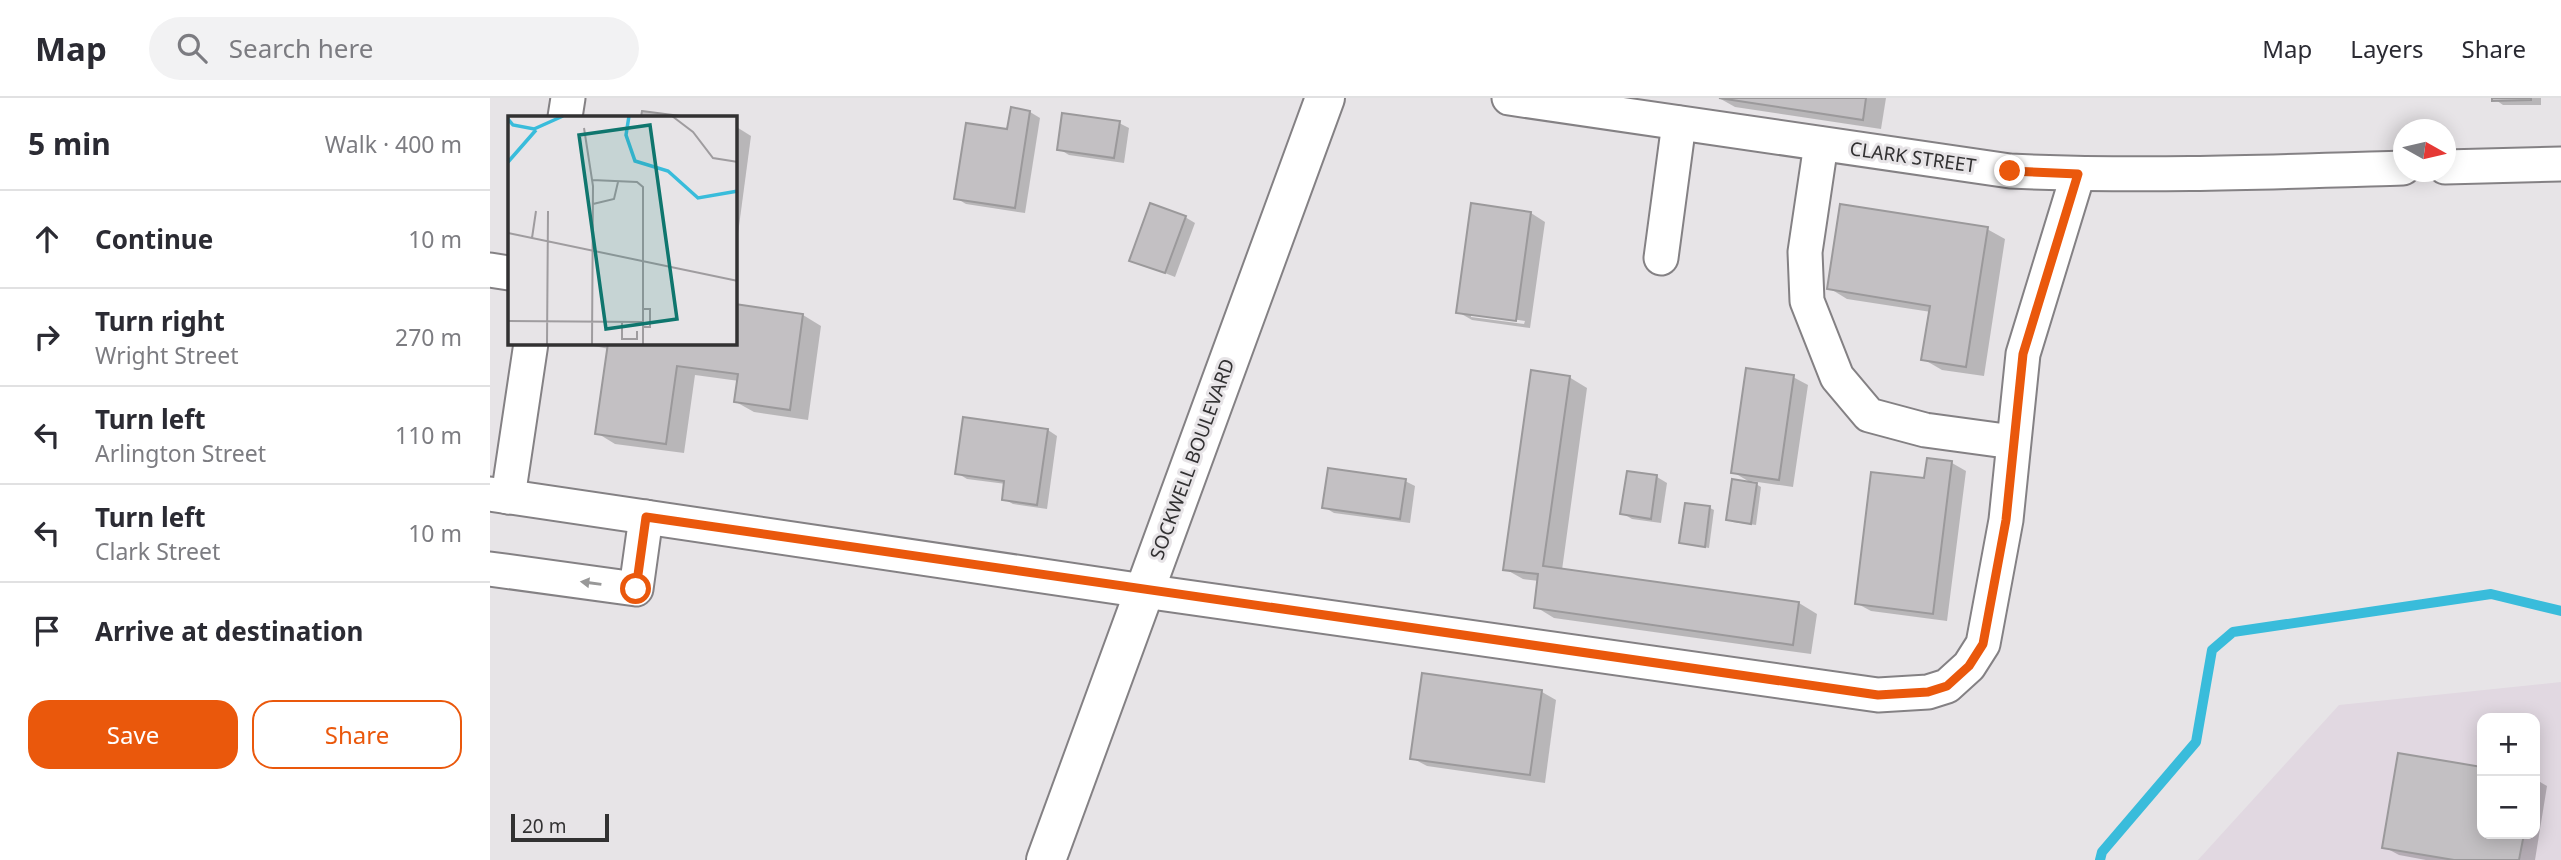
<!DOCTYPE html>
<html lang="en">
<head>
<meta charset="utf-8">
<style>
	:root { --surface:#fff; --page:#f2f2f3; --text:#2b2b33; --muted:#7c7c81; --line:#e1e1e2; --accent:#ea580c }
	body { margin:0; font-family:"Noto Sans",sans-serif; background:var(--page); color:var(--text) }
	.controls { position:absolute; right:21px; bottom:21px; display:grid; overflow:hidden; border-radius:14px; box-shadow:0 4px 18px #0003 }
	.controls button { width:63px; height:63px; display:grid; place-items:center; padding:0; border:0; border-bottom:2px solid var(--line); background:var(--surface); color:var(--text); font:35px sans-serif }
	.compass { position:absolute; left:1903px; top:21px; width:63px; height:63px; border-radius:50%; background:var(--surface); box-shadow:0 4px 18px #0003; rotate:98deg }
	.scale { position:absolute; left:21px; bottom:18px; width:98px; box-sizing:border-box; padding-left:7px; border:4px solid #323132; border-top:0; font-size:19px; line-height:24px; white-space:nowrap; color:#323132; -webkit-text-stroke:5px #e7e4e7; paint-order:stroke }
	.stop { position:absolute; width:21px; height:21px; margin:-16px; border:5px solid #ea580c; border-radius:50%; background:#fff }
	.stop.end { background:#ea580c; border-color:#fff; box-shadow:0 2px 7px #0008 }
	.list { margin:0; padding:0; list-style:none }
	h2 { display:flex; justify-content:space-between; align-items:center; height:91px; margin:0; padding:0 28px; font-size:30px }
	h2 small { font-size:23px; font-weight:400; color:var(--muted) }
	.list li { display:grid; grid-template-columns:46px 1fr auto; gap:21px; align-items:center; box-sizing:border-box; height:98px; padding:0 28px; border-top:2px solid var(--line) }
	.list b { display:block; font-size:26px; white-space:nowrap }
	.list p { margin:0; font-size:23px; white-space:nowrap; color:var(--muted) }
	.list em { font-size:23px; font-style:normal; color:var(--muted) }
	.actions { display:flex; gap:14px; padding:21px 28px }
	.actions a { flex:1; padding:16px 0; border:2px solid var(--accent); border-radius:21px; text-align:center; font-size:24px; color:var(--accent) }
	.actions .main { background:var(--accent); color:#fff }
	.icon { flex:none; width:38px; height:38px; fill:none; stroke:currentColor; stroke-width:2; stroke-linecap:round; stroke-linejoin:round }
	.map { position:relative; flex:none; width:2071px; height:762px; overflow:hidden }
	header { display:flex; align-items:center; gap:42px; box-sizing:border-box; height:98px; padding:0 35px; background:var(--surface); border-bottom:2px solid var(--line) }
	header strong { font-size:33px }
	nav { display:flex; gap:38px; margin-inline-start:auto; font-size:24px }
	.search { width:490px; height:63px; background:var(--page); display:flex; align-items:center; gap:18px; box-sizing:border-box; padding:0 24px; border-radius:38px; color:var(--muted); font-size:26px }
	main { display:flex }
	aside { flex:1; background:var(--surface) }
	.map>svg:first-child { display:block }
</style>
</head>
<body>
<header>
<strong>Map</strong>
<div class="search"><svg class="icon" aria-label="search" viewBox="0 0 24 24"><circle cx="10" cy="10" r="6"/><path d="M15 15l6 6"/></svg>Search here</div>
<nav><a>Map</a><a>Layers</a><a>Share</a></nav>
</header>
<main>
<aside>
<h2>5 min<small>Walk · 400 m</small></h2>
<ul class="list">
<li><svg class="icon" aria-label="ahead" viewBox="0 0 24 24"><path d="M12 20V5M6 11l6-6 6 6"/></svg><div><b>Continue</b></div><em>10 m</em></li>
<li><svg class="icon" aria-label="right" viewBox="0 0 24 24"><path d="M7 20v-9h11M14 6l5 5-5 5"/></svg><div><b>Turn right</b><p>Wright Street</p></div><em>270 m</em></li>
<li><svg class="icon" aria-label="left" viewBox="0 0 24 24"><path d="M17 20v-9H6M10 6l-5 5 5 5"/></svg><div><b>Turn left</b><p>Arlington Street</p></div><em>110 m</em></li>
<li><svg class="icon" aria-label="left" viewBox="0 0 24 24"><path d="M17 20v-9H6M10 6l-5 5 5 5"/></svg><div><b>Turn left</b><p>Clark Street</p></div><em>10 m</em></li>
<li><svg class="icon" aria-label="arrive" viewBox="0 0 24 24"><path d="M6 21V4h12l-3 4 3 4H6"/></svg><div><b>Arrive at destination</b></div></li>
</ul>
<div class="actions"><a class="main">Save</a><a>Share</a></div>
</aside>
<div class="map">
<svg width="2071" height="762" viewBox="0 0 2071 762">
	<rect width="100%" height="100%" fill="#e7e4e7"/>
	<!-- built -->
	<path fill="#e1d8e1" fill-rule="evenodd" d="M2071,584V762H1708L1849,607ZM1992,620H2045V736H1992Z"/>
	<!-- shadow -->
	<g fill="#0003" fill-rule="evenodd">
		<polygon points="1229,0 1396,0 1391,31 1245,9"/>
		<polygon points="2003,0 2051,0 2051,7 2013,7"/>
		<polygon points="540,14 550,20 535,115 476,106 466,100 518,33"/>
		<polygon points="629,25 639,30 634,65 579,57 569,51"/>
		<polygon points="245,28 261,38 245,158"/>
		<path d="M1041,115L1055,124L1040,230L982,222L968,214ZM981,215L1035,223L1034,226L981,219Z"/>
		<polygon points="695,119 705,125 685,179 642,162"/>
		<polygon points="1497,131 1515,141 1494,278 1452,272 1433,261 1441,214 1357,201 1339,190"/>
		<polygon points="245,208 313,217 331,228 318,322 264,314 246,304 249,283 205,277 194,355 125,346 107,335 119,251 89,245 245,245"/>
		<polygon points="1079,279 1097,290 1072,472 1309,505 1327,516 1321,556 1064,520 1046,509 1049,483 1033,481 1015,471"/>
		<polygon points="1303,279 1318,287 1303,389 1261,383 1271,389 1266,427 1243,424 1238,421 1263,386 1243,374"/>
		<polygon points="558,332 567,338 557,411 523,406 514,401 516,386 477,381 467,375"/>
		<polygon points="1438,362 1462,365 1476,373 1457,523 1381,513 1366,505 1435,382"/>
		<polygon points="1138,375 1167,379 1177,385 1171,425 1142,421 1132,415"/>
		<polygon points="915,383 925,388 920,425 844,415 834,409"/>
		<polygon points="1220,410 1224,412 1219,450 1191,445"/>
		<polygon points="934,577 1052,594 1066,602 1055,685 937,668 922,660"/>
		<polygon points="1910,657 1992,671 1992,736 2045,736 2045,681 2057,688 2045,762 1936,762 1909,757 1894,749"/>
	</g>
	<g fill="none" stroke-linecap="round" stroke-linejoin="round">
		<!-- stream -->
		<polyline stroke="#39bcdb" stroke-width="10" points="1610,762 1612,754 1706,644 1722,552 1743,534 2001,496 2071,513"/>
	</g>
	<!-- building -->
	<g fill="#c3c0c3" stroke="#9b999b" stroke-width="2">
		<polygon points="1229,0 1376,0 1373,22"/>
		<polygon points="2002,0 2041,0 2041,2 2002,3"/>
		<polygon points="521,9 540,13 525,110 464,101 476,25 517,31"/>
		<polygon points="152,13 198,19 151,19"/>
		<polygon points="572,15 630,23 624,60 567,52"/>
		<polygon points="660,105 696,118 675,175 639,163"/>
		<polygon points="981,105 1041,114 1026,223 966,215"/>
		<polygon points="1350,106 1498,129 1476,269 1431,262 1440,208 1337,191"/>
		<polygon points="245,206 313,216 300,312 244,304 248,276 187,268 176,346 105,336 118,245 245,245"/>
		<polygon points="1256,270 1304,277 1289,382 1241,375"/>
		<polygon points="1041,272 1080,278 1053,468 1309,504 1303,547 1044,510 1048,476 1013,472"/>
		<polygon points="473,319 558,331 547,407 512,402 514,383 465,376"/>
		<polygon points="1437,360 1462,363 1443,516 1365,506 1381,374 1434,380"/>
		<polygon points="838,370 916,381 910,421 832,410"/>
		<polygon points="1137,373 1167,377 1161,421 1130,416"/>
		<polygon points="1242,381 1267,385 1261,426 1236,422"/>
		<polygon points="1195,405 1220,408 1215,449 1189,445"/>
		<polygon points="932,575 1052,592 1040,677 920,661"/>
		<polygon points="1908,655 1992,669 1992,736 2034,736 2029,762 1964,762 1892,750"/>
	</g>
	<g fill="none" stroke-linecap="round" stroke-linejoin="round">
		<defs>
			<g id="minor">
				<path d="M1019,0L1520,73C1651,79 1782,74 1913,70"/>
				<polyline points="75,19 78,0"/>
				<polyline points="1331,46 1315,154 1317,203 1347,279 1379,317 1435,332 1523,344"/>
				<polyline points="1955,69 2071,66"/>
				<polyline points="1171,160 1189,25"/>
				<polyline points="0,172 19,175"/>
				<polyline points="0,396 654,493 1388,597 1438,594 1457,588 1479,568 1493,546 1516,422 1533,256 1588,76"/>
				<polyline points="18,399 41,245"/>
				<polyline points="0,471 146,491 156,419"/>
			</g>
			<polyline id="major" points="556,762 835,0"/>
		</defs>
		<!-- minor casing -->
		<use href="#minor" stroke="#848184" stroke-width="37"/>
		<!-- major casing -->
		<use href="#major" stroke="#848184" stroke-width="42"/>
		<!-- minor -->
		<use href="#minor" stroke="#fff" stroke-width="33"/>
		<!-- major -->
		<use href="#major" stroke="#fff" stroke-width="38"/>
	</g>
	<!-- one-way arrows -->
	<defs><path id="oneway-solid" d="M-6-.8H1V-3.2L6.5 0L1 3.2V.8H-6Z" transform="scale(1.75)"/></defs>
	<use fill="#989898" href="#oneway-solid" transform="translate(101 485) rotate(-172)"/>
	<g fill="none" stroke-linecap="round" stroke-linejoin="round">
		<!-- route -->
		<polyline stroke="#ea580c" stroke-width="9" points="146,491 156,419 1388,597 1438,594 1457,588 1479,568 1493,546 1516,422 1533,256 1588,76 1520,73"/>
	</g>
	<g text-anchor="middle" stroke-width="6" stroke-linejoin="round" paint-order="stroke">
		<!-- street labels -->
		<g font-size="19" fill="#323132" stroke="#e7e4e7">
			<text transform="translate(1423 59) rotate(8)" y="7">CLARK STREET</text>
			<text transform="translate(702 361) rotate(-70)" y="7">SOCKWELL BOULEVARD</text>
		</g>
	</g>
	<!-- overview -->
	<g transform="translate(18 18)">
		<rect width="229" height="229" fill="#e7e4e7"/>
		<path fill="none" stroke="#39bcdb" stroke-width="3.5" d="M121,0L118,19L127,45L160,55L190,82L230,75M0,3L5,9L26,13L55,0M0,46L28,14"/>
		<path fill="none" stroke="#9f9c9f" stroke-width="2" d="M164,0L185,16L205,42L230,46M76,12L85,70L84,229M84,64L129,66L135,71V229M85,88L106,83L110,66M0,117L230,165M24,122L28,95M0,205L135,206M114,206V223H129V215M135,211H142V193H135M39,229L40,95"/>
		<path fill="#0f766e" fill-opacity="0.15" stroke="#0f766e" stroke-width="3.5" d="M142,9L169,203L98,213L71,19Z"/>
		<rect width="229" height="229" fill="none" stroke="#323132" stroke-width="3.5"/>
	</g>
</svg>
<div class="controls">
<button>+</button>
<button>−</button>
</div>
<svg class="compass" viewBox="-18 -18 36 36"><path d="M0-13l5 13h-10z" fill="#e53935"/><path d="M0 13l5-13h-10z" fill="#7c7c81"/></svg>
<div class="scale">20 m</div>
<div class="stop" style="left:146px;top:491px"></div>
<div class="stop end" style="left:1520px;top:73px"></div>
</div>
</main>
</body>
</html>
